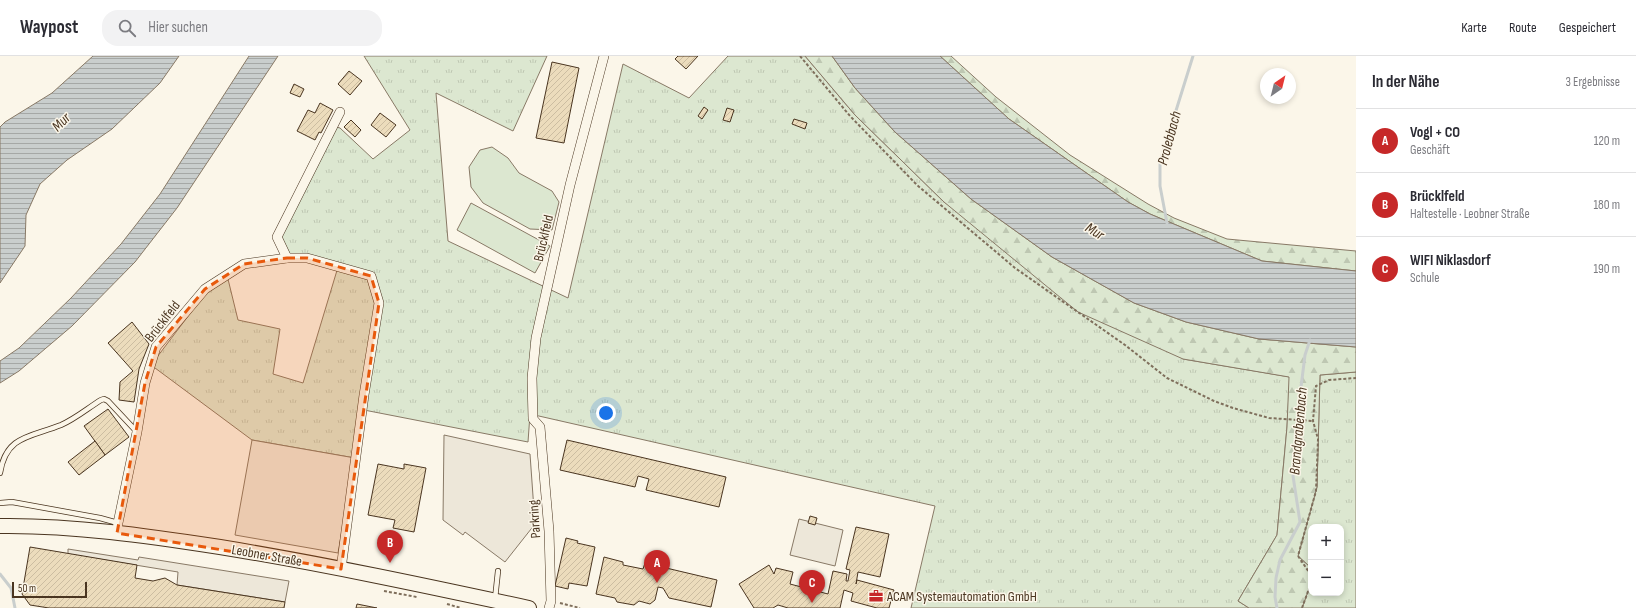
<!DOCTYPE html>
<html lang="de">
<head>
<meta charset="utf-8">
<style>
	:root { --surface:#fff; --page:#f2f2f3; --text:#2b2b33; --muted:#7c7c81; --line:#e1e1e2; --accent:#c62828 }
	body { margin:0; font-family:"Sofia Sans Condensed",sans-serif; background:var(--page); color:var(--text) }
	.controls { position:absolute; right:12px; bottom:12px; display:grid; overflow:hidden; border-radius:8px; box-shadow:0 2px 6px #0003 }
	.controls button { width:36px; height:36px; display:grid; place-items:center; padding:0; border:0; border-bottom:1px solid var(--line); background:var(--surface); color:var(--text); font:20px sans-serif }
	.compass { position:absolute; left:1260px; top:12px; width:36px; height:36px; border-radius:50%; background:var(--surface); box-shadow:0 2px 6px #0003; rotate:35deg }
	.scale { position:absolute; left:12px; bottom:10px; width:75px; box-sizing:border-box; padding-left:4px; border:2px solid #4a3520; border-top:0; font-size:11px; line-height:14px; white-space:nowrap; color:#4a3520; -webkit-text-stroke:3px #fbf6e9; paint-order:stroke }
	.you { position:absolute; left:606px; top:357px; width:14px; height:14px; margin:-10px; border:3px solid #fff; border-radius:50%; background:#1a73e8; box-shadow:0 0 0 6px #1a73e833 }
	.badge { display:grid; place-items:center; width:26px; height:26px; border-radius:50%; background:var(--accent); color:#fff; font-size:13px; font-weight:700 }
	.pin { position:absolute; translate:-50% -33px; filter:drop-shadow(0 1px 2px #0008) }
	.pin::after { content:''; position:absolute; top:21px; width:14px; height:12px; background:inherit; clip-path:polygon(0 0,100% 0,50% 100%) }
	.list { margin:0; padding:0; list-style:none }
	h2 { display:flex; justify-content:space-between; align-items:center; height:52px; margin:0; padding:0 16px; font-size:17px }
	h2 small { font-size:13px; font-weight:400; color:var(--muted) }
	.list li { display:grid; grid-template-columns:26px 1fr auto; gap:12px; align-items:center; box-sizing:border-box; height:64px; padding:0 16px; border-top:1px solid var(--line) }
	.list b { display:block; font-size:15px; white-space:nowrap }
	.list p { margin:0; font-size:13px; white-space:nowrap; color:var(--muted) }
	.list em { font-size:13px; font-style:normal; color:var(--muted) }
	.icon { flex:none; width:22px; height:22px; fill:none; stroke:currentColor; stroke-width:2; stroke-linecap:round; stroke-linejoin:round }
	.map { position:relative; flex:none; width:1356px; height:552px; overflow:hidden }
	header { display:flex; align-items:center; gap:24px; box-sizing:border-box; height:56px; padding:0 20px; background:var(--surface); border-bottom:1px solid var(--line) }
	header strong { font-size:19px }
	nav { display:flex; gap:22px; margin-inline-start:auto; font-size:14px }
	.search { width:280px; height:36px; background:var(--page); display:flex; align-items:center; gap:10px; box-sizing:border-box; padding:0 14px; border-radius:16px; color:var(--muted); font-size:15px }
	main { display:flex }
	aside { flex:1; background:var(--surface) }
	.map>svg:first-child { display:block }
</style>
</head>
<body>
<header>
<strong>Waypost</strong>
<div class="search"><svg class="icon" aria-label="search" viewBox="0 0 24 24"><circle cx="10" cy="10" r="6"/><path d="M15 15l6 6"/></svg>Hier suchen</div>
<nav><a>Karte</a><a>Route</a><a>Gespeichert</a></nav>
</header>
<main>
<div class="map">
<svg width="1356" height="552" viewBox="0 0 1356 552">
	<defs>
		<pattern id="grass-tufts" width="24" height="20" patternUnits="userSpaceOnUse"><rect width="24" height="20" fill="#dce7d0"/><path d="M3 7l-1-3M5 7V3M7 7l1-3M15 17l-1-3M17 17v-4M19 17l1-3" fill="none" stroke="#bec7b2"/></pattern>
		<pattern id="forest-firs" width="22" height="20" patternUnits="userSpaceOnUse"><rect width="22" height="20" fill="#dce7d0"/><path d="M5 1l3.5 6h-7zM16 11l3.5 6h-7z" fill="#bec7b2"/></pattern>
		<pattern id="water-rules" width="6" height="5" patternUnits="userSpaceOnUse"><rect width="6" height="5" fill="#c9cecd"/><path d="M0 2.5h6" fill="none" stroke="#a5a8a6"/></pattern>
		<pattern id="building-hatch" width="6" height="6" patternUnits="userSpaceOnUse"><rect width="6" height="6" fill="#ecdcbc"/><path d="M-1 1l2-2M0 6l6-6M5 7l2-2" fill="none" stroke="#ccbda1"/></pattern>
	</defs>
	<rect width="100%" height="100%" fill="#fbf6e9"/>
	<!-- grass -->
	<g fill="url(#grass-tufts)" stroke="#887966">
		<polygon points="364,0 547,0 513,75 436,37 448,185 568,242 623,8 689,42 728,0 805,0 855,59 944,146 1183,303 1290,321 1287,371 1277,479 1238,545 1249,552 911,552 935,450 530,358 528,386 364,354 355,402 252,384 151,309 211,230 227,219 238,264 280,273 273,318 303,327 338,211 287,202 277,181 333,70 340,72 373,103 410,74"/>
		<polygon points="1356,316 1356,552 1302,552 1311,527 1311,537 1341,537 1341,471 1311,471 1311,512 1298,500 1317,431 1320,319"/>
	</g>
	<!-- forest -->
	<g fill="url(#forest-firs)" stroke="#887966">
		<polygon points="805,0 832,0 855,32 895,76 971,143 1052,201 1134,247 1186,266 1259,283 1356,291 1356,316 1320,319 1317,431 1298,500 1311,512 1311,527 1302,552 1249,552 1238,545 1277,479 1287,371 1289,321 1183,303 1078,256 944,146 855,59"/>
		<polygon points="940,0 951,0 996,41 1070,99 1148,148 1174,162 1227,183 1356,195 1356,215 1262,205 1150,158 1128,146 1009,63"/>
	</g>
	<!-- garden -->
	<g fill="#dce7d0" stroke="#887966">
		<polygon points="492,91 508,102 519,117 552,135 559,146 552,174 530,173 483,147 471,131 469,111 480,94"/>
		<polygon points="471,147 550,190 535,217 457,174"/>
	</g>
	<!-- parking -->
	<g fill="#ede7d9" stroke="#887966">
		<polygon points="444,379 530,398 535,468 505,506 465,476 463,479 443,464"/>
		<polygon points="252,384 355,402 338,497 235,479"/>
		<polygon points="799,463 843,474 835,510 790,499"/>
		<polygon points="68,493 138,504 139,501 289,525 285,546 177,529 178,516 68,498"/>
	</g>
	<!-- water -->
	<g fill="url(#water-rules)" stroke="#887966">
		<polygon points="93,0 179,0 160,27 112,73 67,104 40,128 26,159 25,190 0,227 0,71 5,66 52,37"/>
		<polygon points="249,0 278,0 177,152 135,206 72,270 19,315 0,327 0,305 19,292 71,242 121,188 160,138"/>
		<polygon points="832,0 940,0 1009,63 1128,146 1150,158 1262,205 1356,215 1356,291 1259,283 1186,266 1134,247 1052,201 971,143 895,76 855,32"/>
	</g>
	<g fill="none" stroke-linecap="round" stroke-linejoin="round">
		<!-- stream -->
		<g stroke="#c9cecd" stroke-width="3">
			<polyline points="1167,167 1160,130 1160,106 1193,0"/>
			<polyline points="0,518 11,532 15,552"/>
			<polyline points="1277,552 1275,541 1276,522 1280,504 1300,466 1293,420 1300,369 1299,347 1305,299 1310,284"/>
		</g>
	</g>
	<!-- building -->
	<g fill="url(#building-hatch)" stroke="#4a3520">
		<polygon points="678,0 698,0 686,13 675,3"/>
		<polygon points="552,6 579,12 564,87 536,82"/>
		<polygon points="349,15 362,25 350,39 338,28"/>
		<polygon points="294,28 304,33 300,41 290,37"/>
		<polygon points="320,47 333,54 321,77 319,76 315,84 297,75 308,54 315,57"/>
		<polygon points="704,51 708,54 702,63 698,60"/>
		<polygon points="727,52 734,54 730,66 723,64"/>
		<polygon points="380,57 396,69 386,81 371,69"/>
		<polygon points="794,63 807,67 805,73 792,68"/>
		<polygon points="351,64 361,74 355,81 344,71"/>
		<polygon points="132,266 149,288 139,313 134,346 119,344 120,326 133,315 108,287"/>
		<polygon points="108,353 129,381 105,399 84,370"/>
		<polygon points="567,384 726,421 719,451 646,434 649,423 638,420 635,431 560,414"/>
		<polygon points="95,385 105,399 79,419 68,406"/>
		<polygon points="378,408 404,413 404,408 426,412 414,476 393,472 395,464 368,459"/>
		<polygon points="810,460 817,462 815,469 808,467"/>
		<polygon points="856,471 889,478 880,521 858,516 856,528 857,524 894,534 889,552 877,552 851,545 853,537 844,534 840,552 788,552 778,549 773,552 754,552 739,528 769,509 774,518 776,512 793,516 790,528 828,538 833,515 847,518 846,525 848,525 850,514 846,513"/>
		<polygon points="566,482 578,485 577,487 595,491 587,530 569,527 568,533 555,530"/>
		<polygon points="30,491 137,509 135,522 153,525 165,522 177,529 285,546 284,552 49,552 30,549 22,538"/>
		<polygon points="604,501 623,506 623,509 643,513 645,507 717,524 711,551 669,542 663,532 658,531 655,544 650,548 639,545 634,549 617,546 615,542 596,538"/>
		<polygon points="357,548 377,552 356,552"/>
	</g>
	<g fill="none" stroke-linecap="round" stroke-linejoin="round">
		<defs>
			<g id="service">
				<path d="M0,417C6,379 31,381 61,369C75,363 88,352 101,344L104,343L108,345L137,376"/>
				<polyline points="0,447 12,446 100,462 118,467"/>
				<polyline points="495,543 498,515"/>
			</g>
			<g id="minor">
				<polyline points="287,202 277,181 340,56"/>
				<polyline points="117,477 118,467 137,376 145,327 156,291 205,233 244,208 287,202 307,202 371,220 379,247 364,339 341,513"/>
				<polyline points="549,552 551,545 549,475 540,371 533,363 532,322 536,282 570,129 604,0"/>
			</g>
			<path id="primary" d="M0,470C73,469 148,480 220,491C324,508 427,530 529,552"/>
		</defs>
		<!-- service casing -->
		<use href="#service" stroke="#4a3520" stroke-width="6"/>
		<!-- minor casing -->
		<use href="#minor" stroke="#4a3520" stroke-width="10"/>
		<!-- primary casing -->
		<use href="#primary" stroke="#4a3520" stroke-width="16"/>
		<!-- path -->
		<g stroke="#7f6f5c" stroke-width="2" stroke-dasharray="3 2" stroke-linecap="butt">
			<polyline points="800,0 850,60 917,129 1015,212 1125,289 1167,322 1214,345 1233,352 1269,362 1313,365"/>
			<polyline points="1311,519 1298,500 1316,435 1318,383 1313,365 1316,330 1329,324 1356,322"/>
			<polyline points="384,535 417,541"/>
			<polyline points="560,547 580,552"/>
			<polyline points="447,548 461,552"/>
			<polyline points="1302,552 1311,527"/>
		</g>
		<!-- service -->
		<use href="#service" stroke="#fbf6e9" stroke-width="4.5"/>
		<!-- minor -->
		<use href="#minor" stroke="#fbf6e9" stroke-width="9"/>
		<!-- primary -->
		<use href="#primary" stroke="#fbf6e9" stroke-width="14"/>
	</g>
	<!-- marked area -->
	<path fill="#e8590c" fill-opacity="0.2" stroke="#e8590c" stroke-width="3" stroke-dasharray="8 5" stroke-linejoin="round" d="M287,202H307L371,220L379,247L341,513L117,477L145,327L156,291L205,233L244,208Z"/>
	<!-- icons -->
	<defs>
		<symbol id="office-bare" viewBox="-9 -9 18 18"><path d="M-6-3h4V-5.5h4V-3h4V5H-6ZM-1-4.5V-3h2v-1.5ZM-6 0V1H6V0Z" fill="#c62828" stroke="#fbf6e9" stroke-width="2.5" paint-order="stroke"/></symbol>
	</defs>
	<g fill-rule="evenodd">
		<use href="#office-bare" x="866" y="530" width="20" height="20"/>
	</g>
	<g text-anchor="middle" stroke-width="3" stroke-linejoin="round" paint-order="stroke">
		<!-- street labels -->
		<g font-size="14" fill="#4a3520" stroke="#fbf6e9">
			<text transform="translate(543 182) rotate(-77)" y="5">Brücklfeld</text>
			<text transform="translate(162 265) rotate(-52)" y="5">Brücklfeld</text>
			<text transform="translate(534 463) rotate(-94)" y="5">Parkring</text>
			<text transform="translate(267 499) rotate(10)" y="5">Leobner Straße</text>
		</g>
		<!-- poi labels -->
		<g font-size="14" fill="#4a3520" stroke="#fbf6e9" text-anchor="start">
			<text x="887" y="545">ACAM Systemautomation GmbH</text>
		</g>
		<!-- water labels -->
		<g font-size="15" font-style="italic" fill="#4a3520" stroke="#fbf6e9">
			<text transform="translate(61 66) rotate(-45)" y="5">Mur</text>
			<text transform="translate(1169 82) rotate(-75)" y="5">Prolebbach</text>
			<text transform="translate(1095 175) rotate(32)" y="5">Mur</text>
			<text transform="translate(1298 375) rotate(-85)" y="5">Brandgrabenbach</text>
		</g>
	</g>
</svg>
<div class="controls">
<button>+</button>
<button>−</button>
</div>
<svg class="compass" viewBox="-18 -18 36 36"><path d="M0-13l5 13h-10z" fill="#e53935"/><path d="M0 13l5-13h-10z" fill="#7c7c81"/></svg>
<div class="scale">50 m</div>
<div class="you"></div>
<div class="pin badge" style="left:657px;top:527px">A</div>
<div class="pin badge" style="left:390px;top:507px">B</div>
<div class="pin badge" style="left:812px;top:547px">C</div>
</div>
<aside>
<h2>In der Nähe<small>3 Ergebnisse</small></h2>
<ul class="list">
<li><span class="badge">A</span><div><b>Vogl + CO</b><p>Geschäft</p></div><em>120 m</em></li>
<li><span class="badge">B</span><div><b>Brücklfeld</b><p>Haltestelle · Leobner Straße</p></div><em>180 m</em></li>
<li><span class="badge">C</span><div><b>WIFI Niklasdorf</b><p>Schule</p></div><em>190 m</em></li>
</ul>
</aside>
</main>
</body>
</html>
